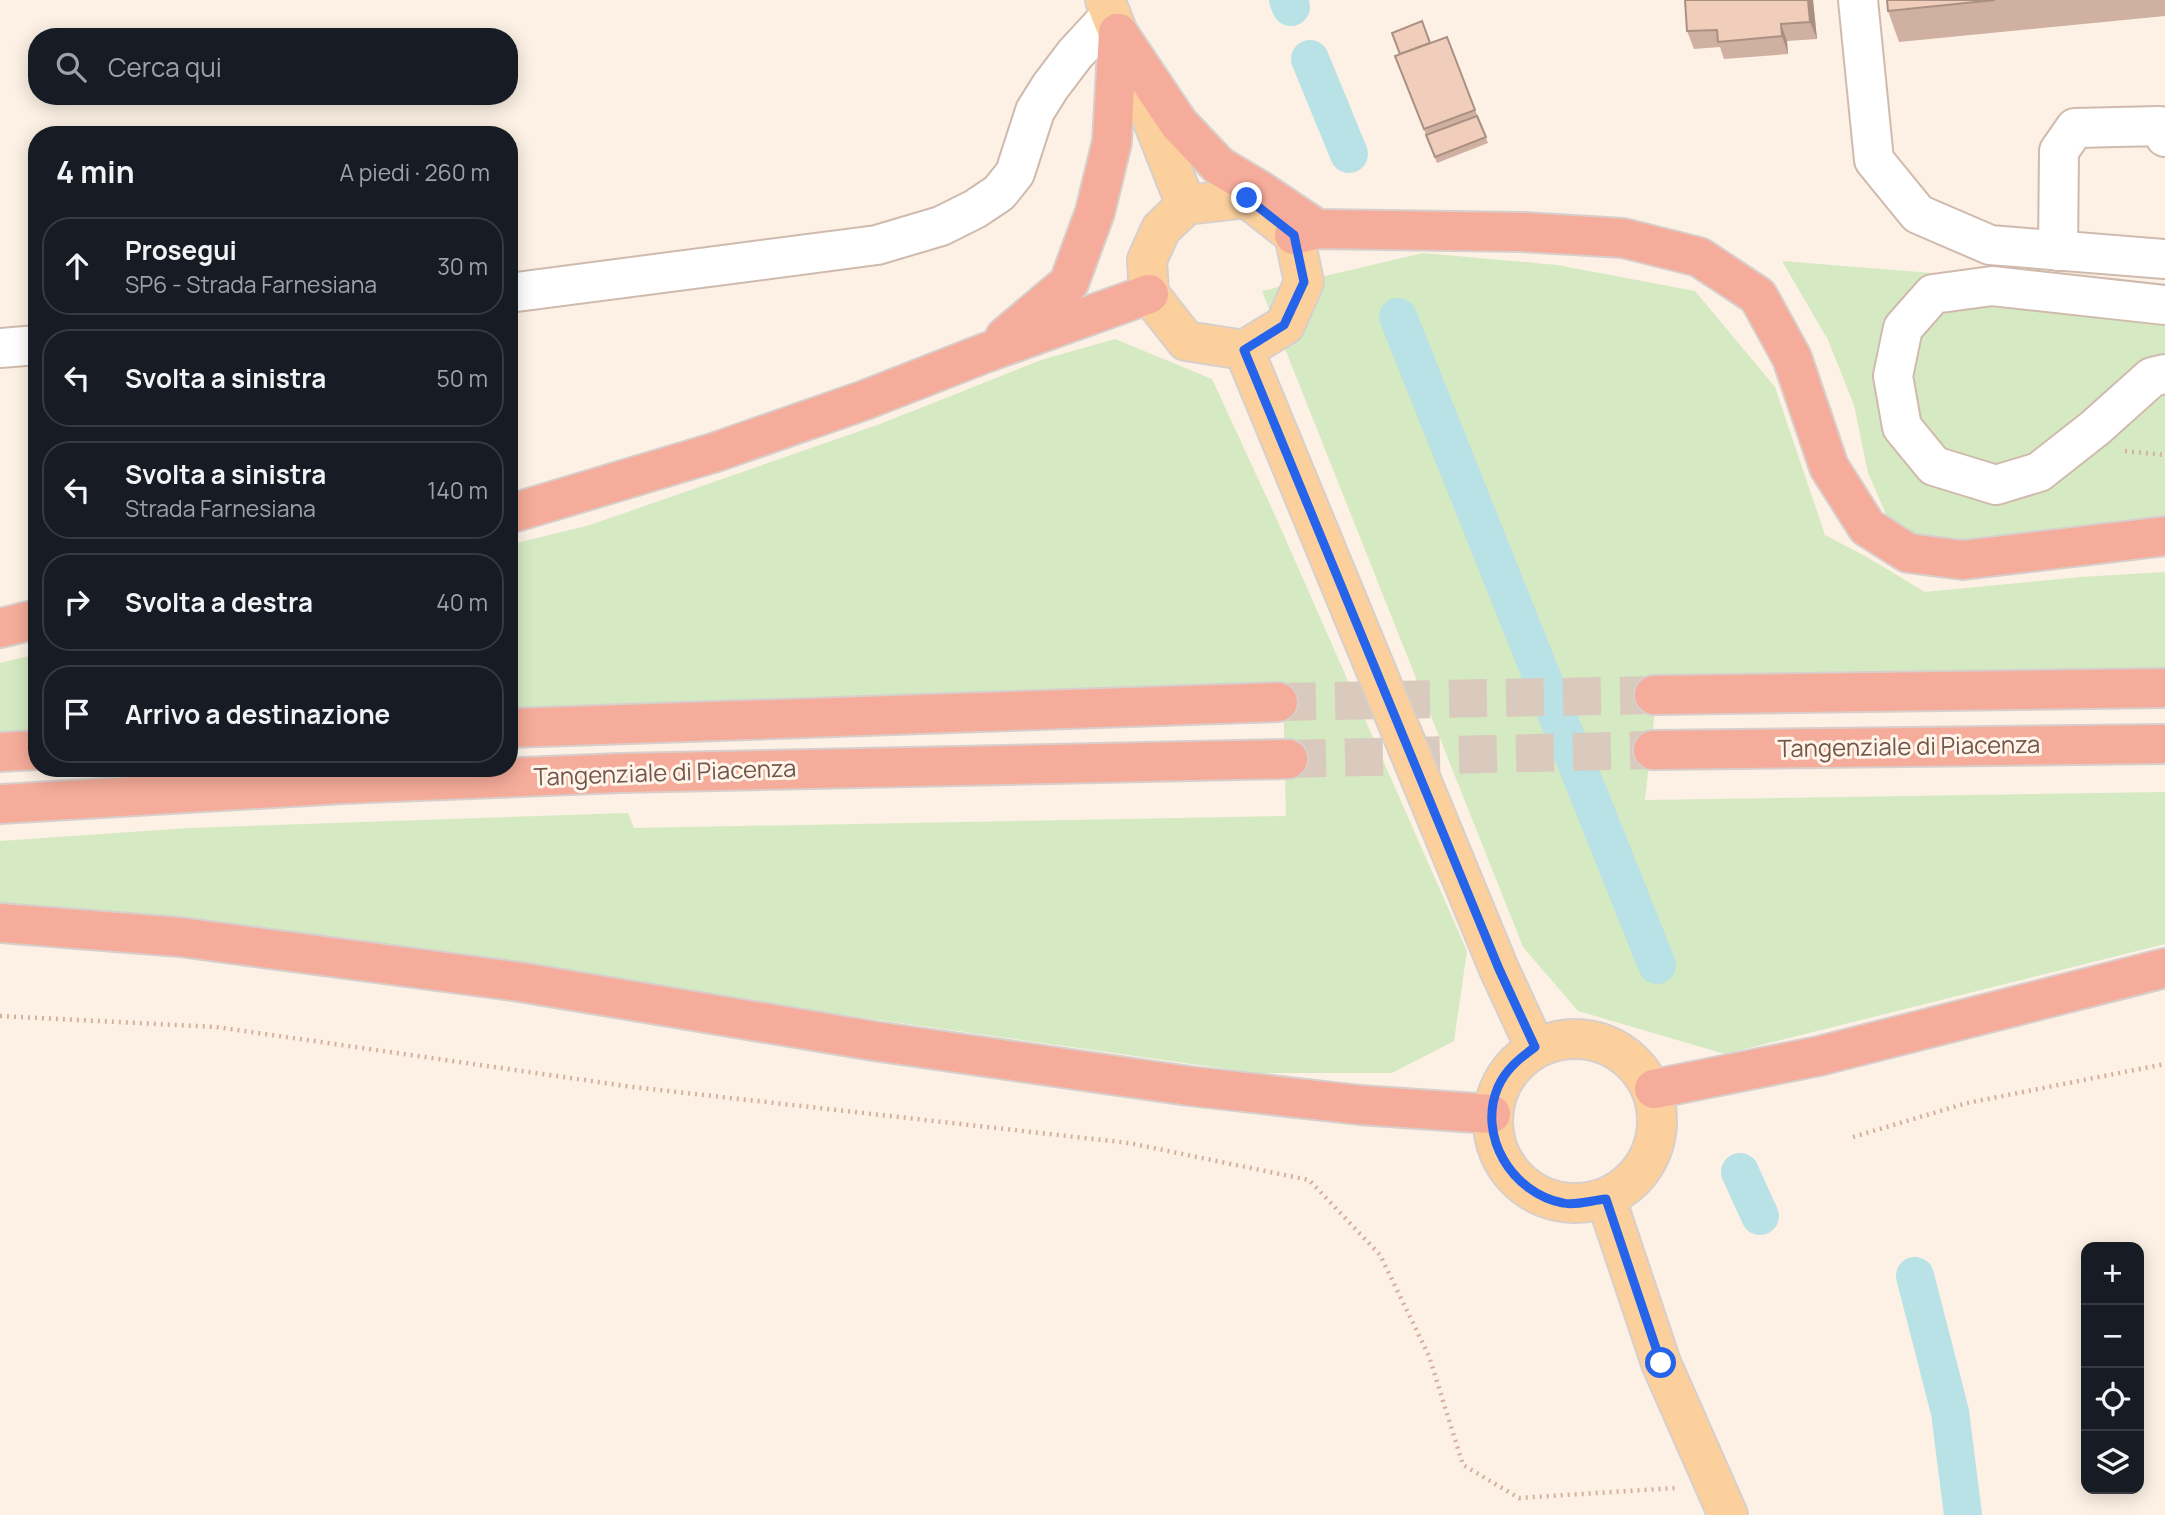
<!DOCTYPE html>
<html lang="it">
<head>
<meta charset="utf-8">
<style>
	:root { --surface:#171b24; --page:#242831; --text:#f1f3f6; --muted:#9ea1a6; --line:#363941 }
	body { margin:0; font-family:Manrope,sans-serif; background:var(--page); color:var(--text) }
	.controls { position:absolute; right:21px; bottom:21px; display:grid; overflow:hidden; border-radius:14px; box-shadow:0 4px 18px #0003 }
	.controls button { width:63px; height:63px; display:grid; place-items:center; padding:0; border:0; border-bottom:2px solid var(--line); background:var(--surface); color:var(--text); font:35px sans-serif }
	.stop { position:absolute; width:21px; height:21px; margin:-16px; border:5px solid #2563eb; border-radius:50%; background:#fff }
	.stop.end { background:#2563eb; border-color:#fff; box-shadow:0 2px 7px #0008 }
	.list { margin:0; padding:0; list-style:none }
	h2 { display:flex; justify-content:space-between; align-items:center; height:91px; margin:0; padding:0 28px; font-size:30px }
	h2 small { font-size:23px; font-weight:400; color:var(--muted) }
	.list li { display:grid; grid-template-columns:46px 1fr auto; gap:21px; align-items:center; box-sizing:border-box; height:98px; margin:0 14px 14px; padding:0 14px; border:2px solid var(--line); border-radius:28px }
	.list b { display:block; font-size:26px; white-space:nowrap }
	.list p { margin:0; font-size:23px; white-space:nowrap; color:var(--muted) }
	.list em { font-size:23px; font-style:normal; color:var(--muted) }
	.icon { flex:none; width:38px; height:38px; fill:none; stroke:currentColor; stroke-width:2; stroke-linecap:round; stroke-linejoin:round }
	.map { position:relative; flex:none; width:2165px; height:1515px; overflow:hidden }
	.search { position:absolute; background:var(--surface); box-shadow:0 4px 18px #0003; left:28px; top:28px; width:490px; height:77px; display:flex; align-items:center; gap:18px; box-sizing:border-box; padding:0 24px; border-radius:28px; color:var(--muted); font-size:26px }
	.panel { position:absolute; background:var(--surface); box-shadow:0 4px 18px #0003; left:28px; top:126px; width:490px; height:651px; border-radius:28px }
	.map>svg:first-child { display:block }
</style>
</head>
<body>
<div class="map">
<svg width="2165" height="1515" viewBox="0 0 2165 1515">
	<rect width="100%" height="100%" fill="#fcf1e4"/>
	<!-- green -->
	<g fill="#d5eac2">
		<polygon points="1423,253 1557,265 1695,291 1775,387 1825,535 1865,556 1925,592 2080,577 2165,572 2165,669 1659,675 1645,800 2165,792 2165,944 1725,1054 1578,1011 1523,947 1262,291"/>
		<polygon points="1782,261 1956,275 2165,301 2165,536 1902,550 1868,473 1854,405 1828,340"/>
		<polygon points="1115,339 1212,379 1278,522 1467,951 1454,1041 1392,1073 1256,1073 276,935 0,904 0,841 189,828 628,813 634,828 1286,816 1283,686 509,719 509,545 590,525 880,424 1041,360"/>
		<polygon points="37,654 37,731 0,733 0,663"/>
	</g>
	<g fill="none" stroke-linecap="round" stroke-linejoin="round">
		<!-- canal -->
		<g stroke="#b8e2e6" stroke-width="38">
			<polyline points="1288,0 1291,7"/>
			<polyline points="1310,59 1349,154"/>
			<polyline points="1398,317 1657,965"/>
			<polyline points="1740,1172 1760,1216"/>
			<polyline points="1915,1276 1950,1412 1963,1515"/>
		</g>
		<!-- highway-tunnel -->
		<g stroke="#dacabd" stroke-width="38" stroke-dasharray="38 19" stroke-linecap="butt">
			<polyline points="1278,702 1654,695"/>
			<polyline points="1288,759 1653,750"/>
		</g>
		<defs>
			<g id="minor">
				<polyline points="1858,0 1874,160 1918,214 1990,245 2165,259"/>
				<polyline points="2058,251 2059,151 2075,128 2160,126 2165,137"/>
				<polyline points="509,293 877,245 941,226 975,209 999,193 1015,173 1035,111 1050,87 1075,54 1111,15"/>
				<polyline points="2165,305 1992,286 1933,294 1903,328 1893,376 1902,427 1934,466 1996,485 2039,472 2095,428 2152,377 2165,374"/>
				<polyline points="0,348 37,345"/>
			</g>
			<g id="major">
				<polyline points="1105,0 1186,205"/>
				<polygon points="1247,198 1294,235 1304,282 1285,325 1244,350 1186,341 1149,294 1147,260 1161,229 1186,205"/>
				<polyline points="1244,350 1499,969 1535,1047"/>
				<circle cx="1575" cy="1121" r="82"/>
				<polyline points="1606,1199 1661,1363 1728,1515"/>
			</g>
			<g id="highway">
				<polyline points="1118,33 1179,124 1219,166 1259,190 1317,229"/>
				<polyline points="1294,235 1317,229 1522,232 1623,238 1699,257 1758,296 1792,358 1829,467 1867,527 1908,553 1963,560 2165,536"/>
				<polyline points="1005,337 1069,283 1095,212 1112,142 1118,33"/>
				<polyline points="509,514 713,453 865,400 985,353 1149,294"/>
				<polyline points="0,628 37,619"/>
				<polyline points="1654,695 2165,688"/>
				<polyline points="509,728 1278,702"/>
				<polyline points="1653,750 2165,744"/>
				<polyline points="0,752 37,750"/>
				<polyline points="0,804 342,784 621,773 1288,759"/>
				<polyline points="0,923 180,937 520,982 874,1041 1189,1086 1360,1105 1491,1114"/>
				<polyline points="1654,1089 1819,1056 2165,968"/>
			</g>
		</defs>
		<!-- minor casing -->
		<use href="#minor" stroke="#d0baad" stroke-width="42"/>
		<!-- major casing -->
		<use href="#major" stroke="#d8cfcc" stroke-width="42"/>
		<!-- highway casing -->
		<use href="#highway" stroke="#d8cfcc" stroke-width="42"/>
		<!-- path -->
		<g stroke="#d6b09e" stroke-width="4.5" stroke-dasharray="2 5" stroke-linecap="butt">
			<polyline points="2125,451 2165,455"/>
			<polyline points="0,1016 216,1027 633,1087 1129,1143 1309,1180 1380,1255 1429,1356 1463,1465 1519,1498 1675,1488"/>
			<polyline points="1853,1137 1967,1103 2165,1064"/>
		</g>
		<!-- minor -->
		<use href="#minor" stroke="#fff" stroke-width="38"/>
		<!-- major -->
		<use href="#major" stroke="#fbd09c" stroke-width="38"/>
		<!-- highway -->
		<use href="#highway" stroke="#f6ac9a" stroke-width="38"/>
	</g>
	<!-- wall -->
	<g fill="#cfb0a1">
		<polygon points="1813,0 1817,39 1787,41 1788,54 1724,59 1720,47 1694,49 1687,31"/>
		<polygon points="1887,0 2165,0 2165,16 1899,42 1888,11"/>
		<polygon points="1447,37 1488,143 1437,163 1395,56"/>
	</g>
	<!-- shaded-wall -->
	<g fill="#a99083">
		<polygon points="1808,0 1813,0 1817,39 1810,22"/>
		<polygon points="1781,24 1787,41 1788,54 1782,36"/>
	</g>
	<!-- building -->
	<g fill="#f1cdbb" stroke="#a99083" stroke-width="2">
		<polygon points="1685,0 1808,0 1810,22 1781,24 1782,36 1718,42 1717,30 1687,31"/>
		<polygon points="1887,0 1995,0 1888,11"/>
		<polygon points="1422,21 1430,43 1400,54 1392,33"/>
		<polygon points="1447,37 1475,110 1424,129 1395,56"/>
		<polygon points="1477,116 1486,137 1435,157 1426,135"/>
	</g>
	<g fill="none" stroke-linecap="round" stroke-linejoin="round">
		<!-- route -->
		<path stroke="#2563eb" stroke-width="9" d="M1247,198L1294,235L1304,282L1284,325L1244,350L1499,969L1535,1047C1520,1058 1506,1069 1498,1087C1477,1136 1512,1193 1563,1203C1575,1206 1593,1200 1606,1199L1661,1363"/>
	</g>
	<g text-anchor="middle" stroke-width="6" stroke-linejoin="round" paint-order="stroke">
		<!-- street labels -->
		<g font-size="24" fill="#745549" stroke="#fff5ea">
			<text transform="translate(1909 747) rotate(-1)" y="8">Tangenziale di Piacenza</text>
			<text transform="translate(665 773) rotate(-2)" y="8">Tangenziale di Piacenza</text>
		</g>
	</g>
</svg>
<div class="controls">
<button>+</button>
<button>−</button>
<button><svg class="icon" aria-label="locate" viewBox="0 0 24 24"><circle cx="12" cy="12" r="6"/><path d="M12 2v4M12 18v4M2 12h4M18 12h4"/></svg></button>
<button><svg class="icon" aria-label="layers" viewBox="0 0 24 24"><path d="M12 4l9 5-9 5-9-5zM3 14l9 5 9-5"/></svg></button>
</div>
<div class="stop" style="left:1661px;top:1363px"></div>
<div class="stop end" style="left:1247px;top:198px"></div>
<div class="search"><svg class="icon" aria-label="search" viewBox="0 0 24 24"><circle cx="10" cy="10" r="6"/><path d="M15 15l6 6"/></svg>Cerca qui</div>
<section class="panel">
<h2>4 min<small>A piedi · 260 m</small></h2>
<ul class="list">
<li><svg class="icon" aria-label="ahead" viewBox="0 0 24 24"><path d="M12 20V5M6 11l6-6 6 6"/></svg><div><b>Prosegui</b><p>SP6 - Strada Farnesiana</p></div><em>30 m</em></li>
<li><svg class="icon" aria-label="left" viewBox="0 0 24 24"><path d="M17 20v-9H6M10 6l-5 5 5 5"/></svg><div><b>Svolta a sinistra</b></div><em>50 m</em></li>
<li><svg class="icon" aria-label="left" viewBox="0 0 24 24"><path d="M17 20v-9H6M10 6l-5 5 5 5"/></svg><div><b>Svolta a sinistra</b><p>Strada Farnesiana</p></div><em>140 m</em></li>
<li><svg class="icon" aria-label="right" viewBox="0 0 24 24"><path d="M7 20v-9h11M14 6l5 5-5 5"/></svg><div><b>Svolta a destra</b></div><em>40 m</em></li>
<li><svg class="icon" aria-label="arrive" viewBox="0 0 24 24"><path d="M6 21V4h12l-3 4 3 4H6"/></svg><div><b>Arrivo a destinazione</b></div></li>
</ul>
</section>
</div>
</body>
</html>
